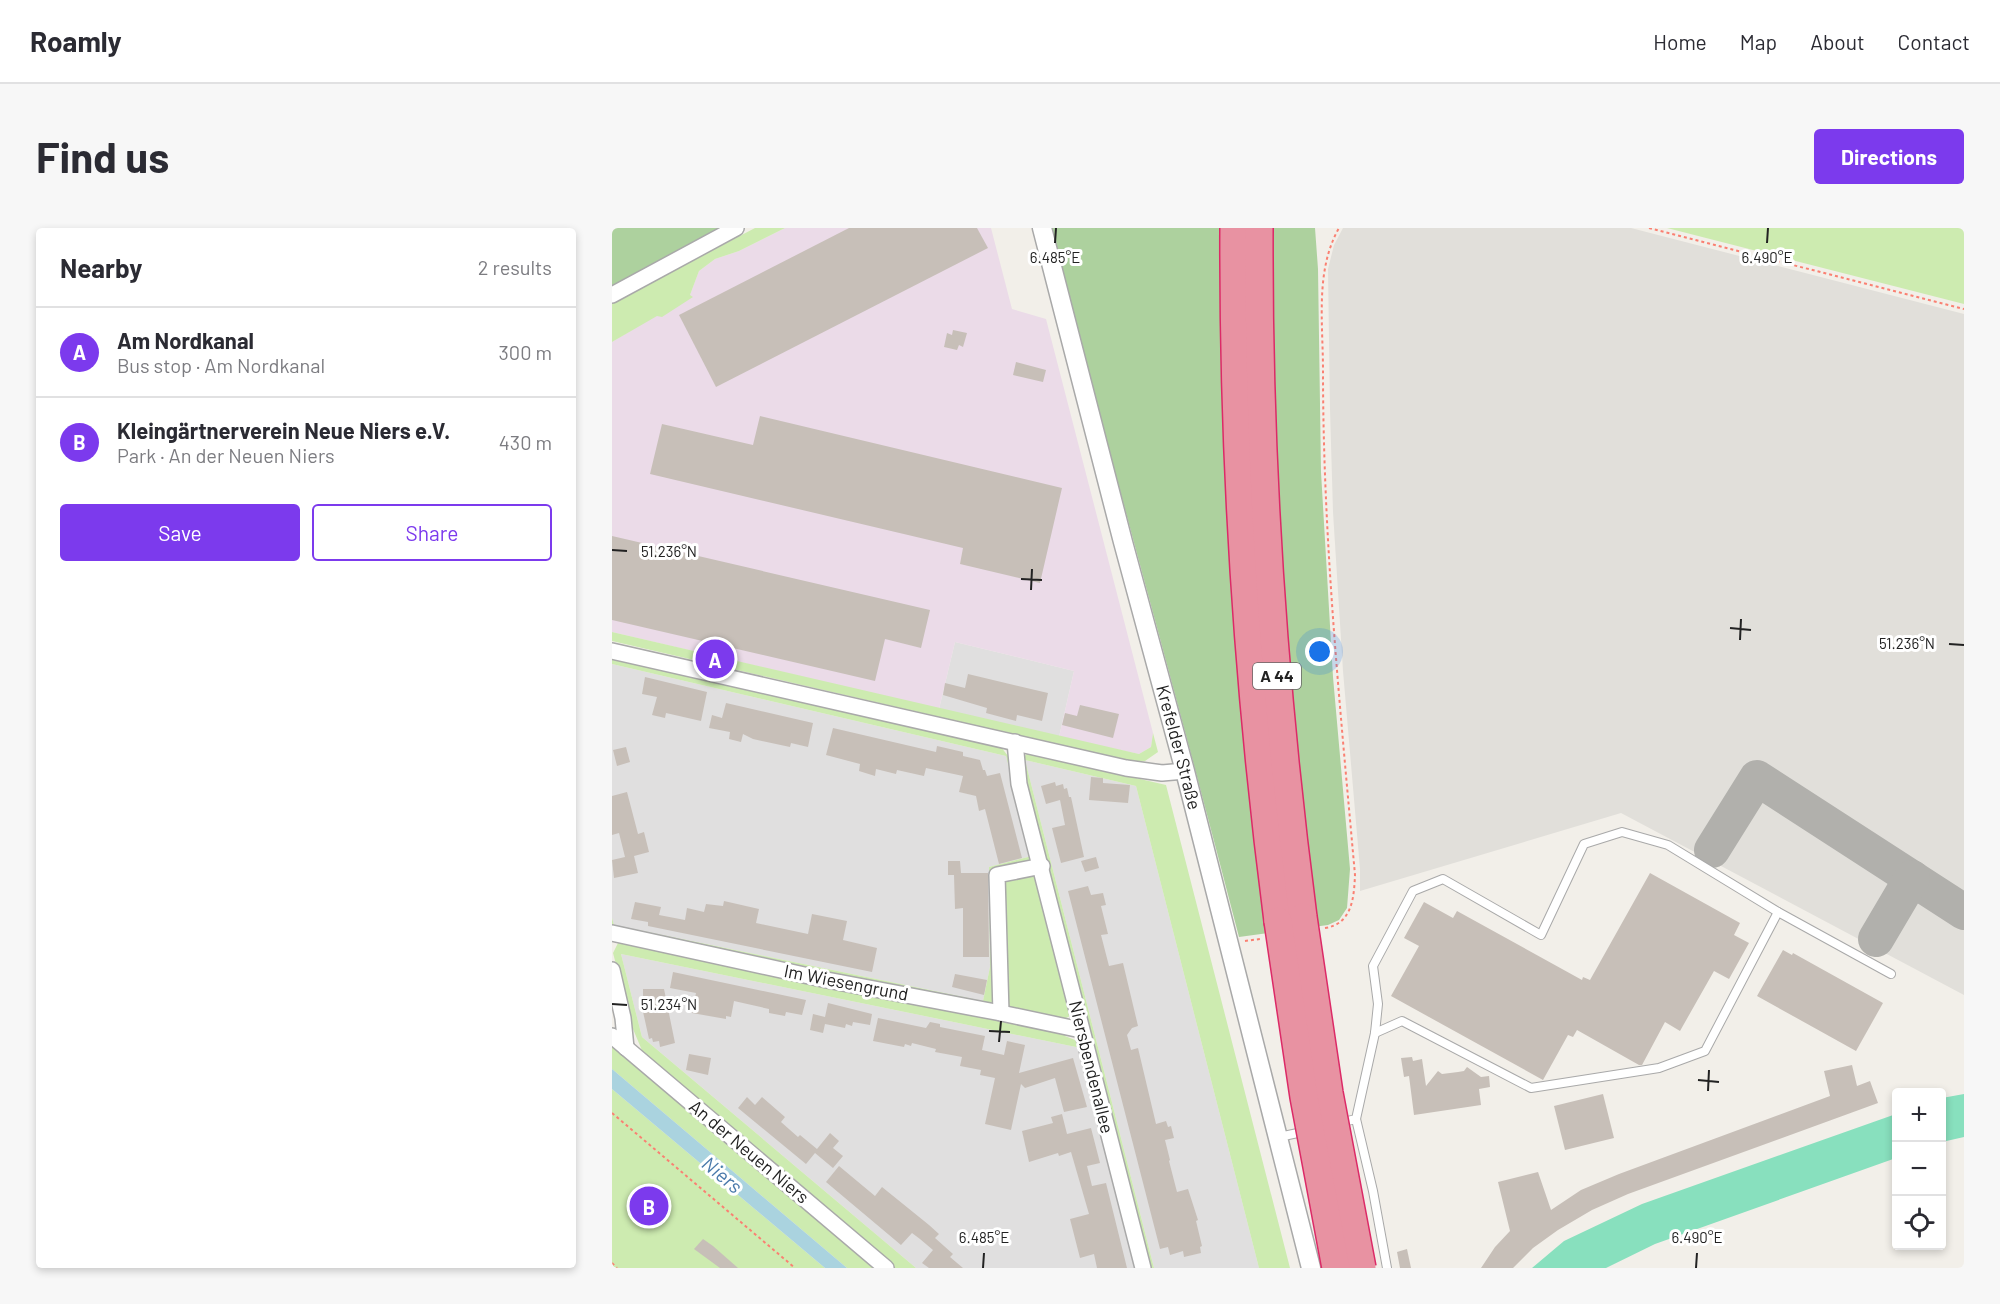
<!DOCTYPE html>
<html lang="en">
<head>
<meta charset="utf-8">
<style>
	:root { --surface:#fff; --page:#f7f7f7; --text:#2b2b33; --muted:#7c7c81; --line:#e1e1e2; --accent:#7c3aed }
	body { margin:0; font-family:Barlow,sans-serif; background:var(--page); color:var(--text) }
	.controls { position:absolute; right:18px; bottom:18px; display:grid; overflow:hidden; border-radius:6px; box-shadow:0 3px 9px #0003 }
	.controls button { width:54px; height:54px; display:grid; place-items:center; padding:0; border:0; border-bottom:2px solid var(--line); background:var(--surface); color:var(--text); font:30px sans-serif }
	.you { position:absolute; left:708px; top:424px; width:21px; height:21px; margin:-15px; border:4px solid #fff; border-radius:50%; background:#1a73e8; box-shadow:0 0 0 9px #1a73e833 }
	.badge { display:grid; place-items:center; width:39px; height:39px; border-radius:50%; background:var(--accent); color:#fff; font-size:20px; font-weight:700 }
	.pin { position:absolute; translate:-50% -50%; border:3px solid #fff; box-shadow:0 2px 6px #0006 }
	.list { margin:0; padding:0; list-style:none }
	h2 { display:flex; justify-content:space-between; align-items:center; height:78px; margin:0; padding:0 24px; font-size:26px }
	h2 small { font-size:20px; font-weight:400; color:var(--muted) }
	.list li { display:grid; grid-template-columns:39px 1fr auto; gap:18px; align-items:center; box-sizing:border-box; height:90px; padding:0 24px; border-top:2px solid var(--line) }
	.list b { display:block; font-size:22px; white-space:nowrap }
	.list p { margin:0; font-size:20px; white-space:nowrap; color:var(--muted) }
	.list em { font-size:20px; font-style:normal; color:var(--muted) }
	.actions { display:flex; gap:12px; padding:18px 24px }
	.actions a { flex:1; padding:14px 0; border:2px solid var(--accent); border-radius:6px; text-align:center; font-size:21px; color:var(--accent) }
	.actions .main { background:var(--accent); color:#fff }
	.icon { flex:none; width:33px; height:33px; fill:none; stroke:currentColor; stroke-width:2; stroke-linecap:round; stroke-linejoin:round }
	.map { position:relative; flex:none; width:1352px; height:1040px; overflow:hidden; border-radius:6px }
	header { display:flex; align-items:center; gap:36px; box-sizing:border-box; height:84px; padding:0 30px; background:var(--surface); border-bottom:2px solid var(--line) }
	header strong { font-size:28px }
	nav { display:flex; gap:33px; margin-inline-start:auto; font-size:21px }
	.intro { display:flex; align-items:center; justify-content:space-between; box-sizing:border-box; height:144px; padding:0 36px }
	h1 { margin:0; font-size:42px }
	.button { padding:15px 27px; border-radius:6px; background:var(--accent); color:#fff; font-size:21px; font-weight:700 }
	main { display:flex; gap:36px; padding:0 36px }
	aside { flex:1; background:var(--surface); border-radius:6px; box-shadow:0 3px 9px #0003 }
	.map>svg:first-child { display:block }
</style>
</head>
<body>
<header>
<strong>Roamly</strong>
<nav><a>Home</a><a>Map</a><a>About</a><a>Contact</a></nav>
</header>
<div class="intro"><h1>Find us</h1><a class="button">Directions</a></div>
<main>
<aside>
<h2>Nearby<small>2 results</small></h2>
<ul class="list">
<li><span class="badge">A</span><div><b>Am Nordkanal</b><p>Bus stop · Am Nordkanal</p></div><em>300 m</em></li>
<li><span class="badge">B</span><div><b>Kleingärtnerverein Neue Niers e.V.</b><p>Park · An der Neuen Niers</p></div><em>430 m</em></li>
</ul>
<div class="actions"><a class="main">Save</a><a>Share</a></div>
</aside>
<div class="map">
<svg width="1352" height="1040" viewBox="0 0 1352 1040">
	<rect width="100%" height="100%" fill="#f2efe9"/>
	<!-- residential -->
	<g fill="#e0dfdf">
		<polygon points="343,414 462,443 447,509 327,481"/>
		<polygon points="0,436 394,528 420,628 377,639 378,739 371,773 2,697 0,690"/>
		<polygon points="413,532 524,558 647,1040 542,1040"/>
		<polygon points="9,726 469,820 526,1040 304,1040 30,809"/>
	</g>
	<!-- industrial -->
	<polygon fill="#ebdbe8" points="173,0 379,0 400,81 434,91 541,505 539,519 527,526 447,509 462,443 343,414 327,481 0,404 0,114 78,67 87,43 103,31 127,23"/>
	<!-- airport -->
	<polygon fill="#e1dfda" points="731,0 1019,0 1352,86 1352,767 1009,585 748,663 748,641 731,443 721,284 718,181 716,41 722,17"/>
	<!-- grass -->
	<g fill="#cdebb0">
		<polygon points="143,0 173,0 127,23 103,31 87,43 78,67 81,69 50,89 45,88 0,114 0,75"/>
		<polygon points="1055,0 1352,0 1352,76"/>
		<polygon points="0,404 527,526 539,519 541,505 546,524 533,533 521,534 0,413"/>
		<polygon points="0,428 389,519 396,528 422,633 383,642 383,775 380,779 0,699 0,690 2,697 371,773 378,739 377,639 420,628 394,528 0,436"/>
		<polygon points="416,525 554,557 678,1040 647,1040 524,558 413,532 542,1040 538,1040 409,536 409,531"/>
		<polygon points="426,645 461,787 449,792 402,783 396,778 393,768 392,654 394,650"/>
		<polygon points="13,714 454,803 453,808 468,814 469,820 9,726 30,809 304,1040 282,1040 34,832 21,801 1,725 6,715"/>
		<polygon points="0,814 267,1040 235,1040 0,841"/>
		<polygon points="0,861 213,1040 0,1040"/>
	</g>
	<!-- forest -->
	<g fill="#add19e">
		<polygon points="0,0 107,0 0,60"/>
		<path d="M437,0H703L706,41L709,244L721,449L738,641L735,680L727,692L716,697L627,709C566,472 500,236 437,0Z"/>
	</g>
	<!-- pitch -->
	<g fill="#88e0be">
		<polygon points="1352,866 1352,909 1330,914 1330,870"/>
		<polygon points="1284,886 1284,930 1043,1016 994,1040 920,1040 952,1013 1030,976"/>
	</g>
	<!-- water -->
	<polygon fill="#aad3df" points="0,841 235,1040 213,1040 0,861"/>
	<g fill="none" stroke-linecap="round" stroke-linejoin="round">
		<!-- taxiway -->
		<g stroke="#b1b0ac" stroke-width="36">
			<polyline points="1100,622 1145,550 1352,684"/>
			<polyline points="1264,711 1300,650"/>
		</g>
	</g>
	<!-- building -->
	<g fill="#c7bfb8">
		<polygon points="237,0 365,0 376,20 104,159 67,87"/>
		<polygon points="341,102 355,105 351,119 347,117 345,122 332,119 335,105 340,107"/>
		<polygon points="404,134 434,142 431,154 401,147"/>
		<polygon points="148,188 450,260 428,355 348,336 351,320 38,246 50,196 141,217"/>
		<polygon points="0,308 318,382 309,420 273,411 263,453 0,392"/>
		<polygon points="356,446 436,465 430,493 405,487 404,493 374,485 375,480 331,467 333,455 353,460"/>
		<polygon points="33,449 95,464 89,493 54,485 53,490 40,487 45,469 30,466"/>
		<polygon points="114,475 201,495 196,519 179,515 178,519 141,511 131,506 129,514 117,511 118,504 97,500 100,487 110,490"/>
		<polygon points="468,477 507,486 501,510 450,497 453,485 465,488"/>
		<polygon points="221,500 324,524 325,518 351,524 351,528 368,532 371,542 373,542 375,548 388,545 410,630 387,636 373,581 367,583 364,568 347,564 351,548 314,540 312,548 285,542 284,546 264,541 263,548 247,543 248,536 214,527"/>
		<polygon points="14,519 18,534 5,538 1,522"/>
		<polygon points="479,549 491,550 491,555 518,557 516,575 477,572"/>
		<polygon points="443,554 444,558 451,556 452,561 455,560 457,569 459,569 472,629 449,635 440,600 453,597 448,572 434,576 429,558"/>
		<polygon points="15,564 26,606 32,604 37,624 22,628 26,645 2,650 0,632 13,629 7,605 0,607 0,568"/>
		<polygon points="484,629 487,640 473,644 469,633"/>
		<polygon points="336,633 348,633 349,645 376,645 377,729 351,729 351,680 343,681 342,647 336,647"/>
		<polygon points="1038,645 1128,695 1122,707 1137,715 1117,751 1102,743 1068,803 1053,794 1030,837 1027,837 965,802 961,809 956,807 931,852 779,768 807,718 792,710 812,674 841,690 845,683 970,752 971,749 978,752"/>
		<polygon points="476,658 479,667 491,665 494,677 489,678 496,706 489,707 497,738 511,735 526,798 520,800 515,807 519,822 526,820 544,896 554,893 556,899 559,898 562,910 553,912 558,932 557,933 565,964 576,961 586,992 584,993 590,1018 588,1019 589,1025 572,1029 571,1023 558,1027 556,1019 548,1021 456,663"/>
		<polygon points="112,673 147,681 144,695 196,706 200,686 235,693 231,712 265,720 260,744 36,698 36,694 19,691 23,674 49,679 47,687 73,692 75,680 92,684 94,676 111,678"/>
		<polygon points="1171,722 1180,727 1181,725 1271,775 1244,823 1145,768"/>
		<polygon points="61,744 194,772 190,787 174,784 173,788 157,785 157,781 122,773 119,789 114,788 114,791 80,785 84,765 58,760"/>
		<polygon points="343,746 375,752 372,767 340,759"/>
		<polygon points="31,761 52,761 63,815 48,819 47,813 41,814 40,810 37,811 28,770 31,770"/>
		<polygon points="216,775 260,786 258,797 241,794 240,798 234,796 233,800 213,796 211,805 198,802 201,786 213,789"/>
		<polygon points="266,790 314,800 318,794 328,796 328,799 373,808 370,822 392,827 395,813 413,817 407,845 461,830 475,879 452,884 443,850 413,860 409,856 399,902 373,896 383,850 368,847 369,842 348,838 350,829 323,824 324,821 300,815 299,818 293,816 292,819 261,813"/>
		<polygon points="77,826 99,830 96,847 74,842"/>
		<polygon points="800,829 801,833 810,831 814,858 826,843 830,846 846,844 852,843 855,839 869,849 877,848 878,859 867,861 869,877 802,887 797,848 792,849 789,830"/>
		<polygon points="1240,837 1245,858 1258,853 1266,875 1016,966 980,982 946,1002 921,1020 901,1040 869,1040 883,1019 898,1003 886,954 926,944 939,982 969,962 1007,946 1218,868 1212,843"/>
		<polygon points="991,866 1002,910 953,922 942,878"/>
		<polygon points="135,869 143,877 150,869 173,889 169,894 186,909 188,907 205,921 218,905 227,913 221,920 231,928 221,940 203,925 194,936 126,880"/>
		<polygon points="450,886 455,906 479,900 488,935 475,938 480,958 494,955 515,1040 485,1040 482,1026 468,1030 458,991 477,986 459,924 447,928 446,925 417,934 410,903 441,895 439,889"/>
		<polygon points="227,938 263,968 270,959 317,997 327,1006 323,1010 341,1026 338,1029 351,1040 317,1040 310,1035 321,1022 308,1011 300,1005 289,1017 214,954"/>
		<polygon points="91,1011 101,1018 126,1040 108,1040 82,1021"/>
		<polygon points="795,1021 799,1040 788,1040 785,1024"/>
	</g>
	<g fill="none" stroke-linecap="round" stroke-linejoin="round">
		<defs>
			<g id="service">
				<polyline points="763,805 790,793 919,860 1047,840 1093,823 1166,684"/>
				<polyline points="744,891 761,963 775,1040"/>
				<polyline points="727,895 744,891 763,805 766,776 761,738 801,663 831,651 929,707 972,616 1010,604 1056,617 1166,684 1279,746"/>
				<polyline points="667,909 695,903"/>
			</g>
			<g id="minor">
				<polyline points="0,67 124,0"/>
				<polyline points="0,423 514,540 550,545 573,543"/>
				<polyline points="403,514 407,556 531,1040"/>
				<polyline points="0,705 215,752 389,785 469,802"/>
				<polyline points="0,742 11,790 14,820"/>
				<polyline points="389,785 385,647 430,638"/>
				<polyline points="0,808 274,1040"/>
			</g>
			<g id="tertiary">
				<path id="s1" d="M430,0L511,314L573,543L699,1040"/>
			</g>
			<g id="motorway">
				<path d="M622,0C621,232 636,463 666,693"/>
				<path d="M647,0C646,230 661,460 691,689"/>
			</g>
		</defs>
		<!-- service casing -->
		<use href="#service" stroke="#a9a9a9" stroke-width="10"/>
		<!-- minor casing -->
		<use href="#minor" stroke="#a9a9a9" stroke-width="18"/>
		<!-- tertiary casing -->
		<use href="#tertiary" stroke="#a9a9a9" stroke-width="21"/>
		<!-- motorway casing -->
		<use href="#motorway" stroke="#dc2a67" stroke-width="30"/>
		<!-- path -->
		<g stroke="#fa8072" stroke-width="2" stroke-dasharray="3 3" stroke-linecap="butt">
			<polyline points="1037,0 1352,81"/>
			<path d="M713,700C740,696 742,670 743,647C728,479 711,311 711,143C711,95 703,42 727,0"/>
			<polyline points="633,713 648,711"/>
			<polyline points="0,885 183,1040"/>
			<polyline points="0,1035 5,1040"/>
		</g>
		<!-- service -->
		<use href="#service" stroke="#fff" stroke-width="8"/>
		<!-- minor -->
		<use href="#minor" stroke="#fff" stroke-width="15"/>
		<!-- tertiary -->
		<use href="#tertiary" stroke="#fff" stroke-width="18"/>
		<!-- motorway -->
		<use href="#motorway" stroke="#e892a2" stroke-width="27"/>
		<defs>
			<g id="motorway-bridge">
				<polyline points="691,689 717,865 750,1040"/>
				<polyline points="666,693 692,869 724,1040"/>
			</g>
		</defs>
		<!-- motorway-bridge casing -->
		<use href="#motorway-bridge" stroke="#dc2a67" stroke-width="30" stroke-linecap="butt"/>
		<!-- motorway-bridge -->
		<use href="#motorway-bridge" stroke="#e892a2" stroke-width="27"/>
	</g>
	<!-- ticks -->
	<path fill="none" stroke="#222" stroke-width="2" d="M443,15L444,0M1155,15L1156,0M0,322L15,323M409,351L430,352M419,362L420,341M1118,400L1139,402M1128,412L1129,391M1337,416L1352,417M0,776L15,777M377,803L398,804M387,814L389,793M1086,852L1107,854M1096,863L1097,842M371,1040L372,1025M1084,1040L1085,1025"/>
	<g text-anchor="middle" stroke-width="6" stroke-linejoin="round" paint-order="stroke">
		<!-- shield labels -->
		<rect fill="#fff" stroke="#646464" stroke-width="1.5" x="641" y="435" width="48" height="26" rx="4.5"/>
		<g font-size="16" font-weight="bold" fill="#222">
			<text x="665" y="454">A 44</text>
		</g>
		<!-- street labels -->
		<g font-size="18" fill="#222" stroke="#fff">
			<text dy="6" stroke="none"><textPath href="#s1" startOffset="537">Krefelder Straße</textPath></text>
			<text transform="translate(234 755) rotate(11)" y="6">Im Wiesengrund</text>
			<text transform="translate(479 839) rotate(76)" y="6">Niersbendenallee</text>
			<text transform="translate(137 924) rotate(40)" y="6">An der Neuen Niers</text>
		</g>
		<!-- water labels -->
		<g font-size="20" font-style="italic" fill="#4a7aab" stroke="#fff">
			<text transform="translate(110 947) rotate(40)" y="7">Niers</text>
		</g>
	</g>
	<g font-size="15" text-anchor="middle" fill="#222" stroke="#fff" stroke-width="6" stroke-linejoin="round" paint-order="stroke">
		<text x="443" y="35">6.485°E</text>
		<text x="1155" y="35">6.490°E</text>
		<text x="57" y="329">51.236°N</text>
		<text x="1295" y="421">51.236°N</text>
		<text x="57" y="782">51.234°N</text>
		<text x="372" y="1015">6.485°E</text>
		<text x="1085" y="1015">6.490°E</text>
	</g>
</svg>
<div class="controls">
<button>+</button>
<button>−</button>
<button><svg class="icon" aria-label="locate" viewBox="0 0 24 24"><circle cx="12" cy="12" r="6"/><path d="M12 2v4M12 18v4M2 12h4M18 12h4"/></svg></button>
</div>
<div class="you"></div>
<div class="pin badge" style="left:103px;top:431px">A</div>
<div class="pin badge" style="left:37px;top:978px">B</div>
</div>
</main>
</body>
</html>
